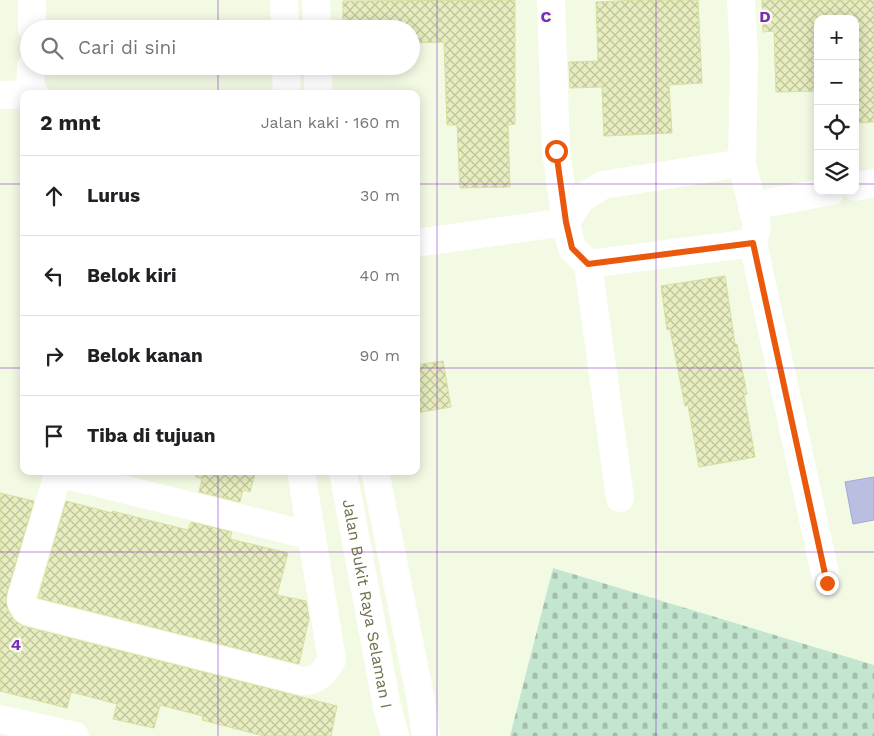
<!DOCTYPE html>
<html lang="id">
<head>
<meta charset="utf-8">
<style>
	:root { --surface:#fff; --page:#f6f6f6; --text:#202124; --muted:#757577; --line:#e0e0e0 }
	body { margin:0; font-family:"Work Sans",sans-serif; background:var(--page); color:var(--text) }
	.controls { position:absolute; right:15px; top:15px; display:grid; overflow:hidden; border-radius:10px; box-shadow:0 2px 12px #0003 }
	.controls button { width:45px; height:45px; display:grid; place-items:center; padding:0; border:0; border-bottom:1px solid var(--line); background:var(--surface); color:var(--text); font:25px sans-serif }
	.stop { position:absolute; width:15px; height:15px; margin:-11px; border:4px solid #ea580c; border-radius:50%; background:#fff }
	.stop.end { background:#ea580c; border-color:#fff; box-shadow:0 1px 5px #0008 }
	.list { margin:0; padding:0; list-style:none }
	h2 { display:flex; justify-content:space-between; align-items:center; height:65px; margin:0; padding:0 20px; font-size:21px }
	h2 small { font-size:16px; font-weight:400; color:var(--muted) }
	.list li { display:grid; grid-template-columns:32px 1fr auto; gap:15px; align-items:center; box-sizing:border-box; height:80px; padding:0 20px; border-top:1px solid var(--line) }
	.list b { display:block; font-size:19px; white-space:nowrap }
	.list em { font-size:16px; font-style:normal; color:var(--muted) }
	.icon { flex:none; width:28px; height:28px; fill:none; stroke:currentColor; stroke-width:2; stroke-linecap:round; stroke-linejoin:round }
	.map { position:relative; flex:none; width:874px; height:736px; overflow:hidden }
	.search { position:absolute; background:var(--surface); box-shadow:0 2px 12px #0003; left:20px; top:20px; width:400px; height:55px; display:flex; align-items:center; gap:12px; box-sizing:border-box; padding:0 18px; border-radius:28px; color:var(--muted); font-size:19px }
	.panel { position:absolute; background:var(--surface); box-shadow:0 2px 12px #0003; left:20px; top:90px; width:400px; height:385px; border-radius:10px }
	.map>svg:first-child { display:block }
</style>
</head>
<body>
<div class="map">
<svg width="874" height="736" viewBox="0 0 874 736">
	<defs>
		<pattern id="cemetery-stones" width="16" height="16" patternUnits="userSpaceOnUse" patternTransform="scale(1.25)"><rect width="16" height="16" fill="#c4e6d0"/><path d="M2 7V4a2 2 0 0 1 4 0v3zM10 15v-3a2 2 0 0 1 4 0v3z" fill="#a3bfab"/></pattern>
		<pattern id="building-cross-hatch" width="8" height="8" patternUnits="userSpaceOnUse" patternTransform="scale(1.25)"><rect width="8" height="8" fill="#e7edbe"/><path d="M0 0l8 8M0 8l8-8" fill="none" stroke="#bfc49d"/></pattern>
	</defs>
	<rect width="100%" height="100%" fill="#f2fae4"/>
	<!-- cemetery -->
	<polygon fill="url(#cemetery-stones)" points="553,568 874,665 874,736 510,736"/>
	<!-- water -->
	<polygon fill="#babfe2" stroke="#a2a7d3" points="874,477 874,520 853,524 845,482"/>
	<!-- building -->
	<g fill="url(#building-cross-hatch)" stroke="#d7dfa0">
		<polygon points="515,0 515,124 508,125 510,187 460,188 457,125 447,125 444,42 411,43 411,29 343,29 343,1"/>
		<polygon points="639,0 698,0 702,83 669,85 672,133 604,136 602,87 570,88 569,62 598,61 596,2"/>
		<polygon points="762,0 874,0 874,122 855,123 855,19 818,19 818,91 776,92 774,31 763,32"/>
		<polygon points="725,276 735,344 737,344 747,394 744,395 755,457 699,467 688,405 685,406 670,329 667,330 661,286"/>
		<polygon points="443,361 451,407 416,413 416,365"/>
		<polygon points="197,471 256,471 250,492 243,490 240,502 199,492 202,479 196,477"/>
		<polygon points="0,493 34,501 7,593 6,600 8,610 14,620 23,626 337,706 331,736 264,736 202,720 203,716 160,705 154,728 113,719 117,704 71,692 67,708 0,691"/>
		<polygon points="66,501 112,513 112,511 188,530 191,522 232,532 230,539 288,553 277,595 306,601 309,618 299,664 38,598"/>
	</g>
	<g fill="none" stroke-linecap="round" stroke-linejoin="round">
		<!-- minor -->
		<g stroke="#fff" stroke-width="28">
			<polyline points="284,0 285,29"/>
			<polyline points="316,0 317,29"/>
			<polyline points="741,0 744,58 742,163"/>
			<polyline points="32,29 32,0"/>
			<polyline points="286,66 287,94"/>
			<polyline points="318,66 318,94"/>
			<polyline points="30,93 31,66"/>
			<polyline points="0,95 35,94"/>
			<polyline points="855,187 874,183"/>
			<polyline points="752,206 831,191"/>
			<polyline points="416,243 566,222 582,198 603,185 742,163 757,226 753,243 588,264 572,248 566,222 556,151 551,0"/>
			<polyline points="753,243 827,583"/>
			<polyline points="588,264 620,498"/>
			<path d="M59,471L22,595L21,602L27,611L302,681C318,681 324,673 332,660L301,471"/>
			<path id="s1" d="M343,471L387,707L395,736"/>
			<polyline points="375,471 421,701 426,736"/>
			<polyline points="58,473 312,536"/>
			<polyline points="0,719 75,736"/>
		</g>
	</g>
	<g fill="none" stroke-linecap="round" stroke-linejoin="round">
		<!-- route -->
		<polyline stroke="#ea580c" stroke-width="6" points="556,151 566,222 572,248 588,264 753,243 827,583"/>
	</g>
	<!-- grid -->
	<path fill="none" stroke="#7b2cbf" stroke-width="1" stroke-opacity="0.55" d="M218,0V29M437,0V736M656,0V736M218,66V94M0,184H24M416,184H818M855,184H874M0,368H24M416,368H874M218,471V736M0,552H874"/>
	<g text-anchor="middle" stroke-width="5" stroke-linejoin="round" paint-order="stroke">
		<!-- street labels -->
		<g font-size="16" fill="#6d714c" stroke="#f7fdea">
			<text dy="6" stroke="none"><textPath href="#s1" startOffset="135">Jalan Bukit Raya Selaman I</textPath></text>
		</g>
	</g>
	<g font-size="16" text-anchor="middle" font-weight="bold" fill="#7b2cbf" stroke="#f7fdea" stroke-width="5" stroke-linejoin="round" paint-order="stroke">
		<text x="546" y="22">C</text>
		<text x="765" y="22">D</text>
		<text x="16" y="650">4</text>
	</g>
</svg>
<div class="controls">
<button>+</button>
<button>−</button>
<button><svg class="icon" aria-label="locate" viewBox="0 0 24 24"><circle cx="12" cy="12" r="6"/><path d="M12 2v4M12 18v4M2 12h4M18 12h4"/></svg></button>
<button><svg class="icon" aria-label="layers" viewBox="0 0 24 24"><path d="M12 4l9 5-9 5-9-5zM3 14l9 5 9-5"/></svg></button>
</div>
<div class="stop" style="left:556px;top:151px"></div>
<div class="stop end" style="left:827px;top:583px"></div>
<div class="search"><svg class="icon" aria-label="search" viewBox="0 0 24 24"><circle cx="10" cy="10" r="6"/><path d="M15 15l6 6"/></svg>Cari di sini</div>
<section class="panel">
<h2>2 mnt<small>Jalan kaki · 160 m</small></h2>
<ul class="list">
<li><svg class="icon" aria-label="ahead" viewBox="0 0 24 24"><path d="M12 20V5M6 11l6-6 6 6"/></svg><div><b>Lurus</b></div><em>30 m</em></li>
<li><svg class="icon" aria-label="left" viewBox="0 0 24 24"><path d="M17 20v-9H6M10 6l-5 5 5 5"/></svg><div><b>Belok kiri</b></div><em>40 m</em></li>
<li><svg class="icon" aria-label="right" viewBox="0 0 24 24"><path d="M7 20v-9h11M14 6l5 5-5 5"/></svg><div><b>Belok kanan</b></div><em>90 m</em></li>
<li><svg class="icon" aria-label="arrive" viewBox="0 0 24 24"><path d="M6 21V4h12l-3 4 3 4H6"/></svg><div><b>Tiba di tujuan</b></div></li>
</ul>
</section>
</div>
</body>
</html>
